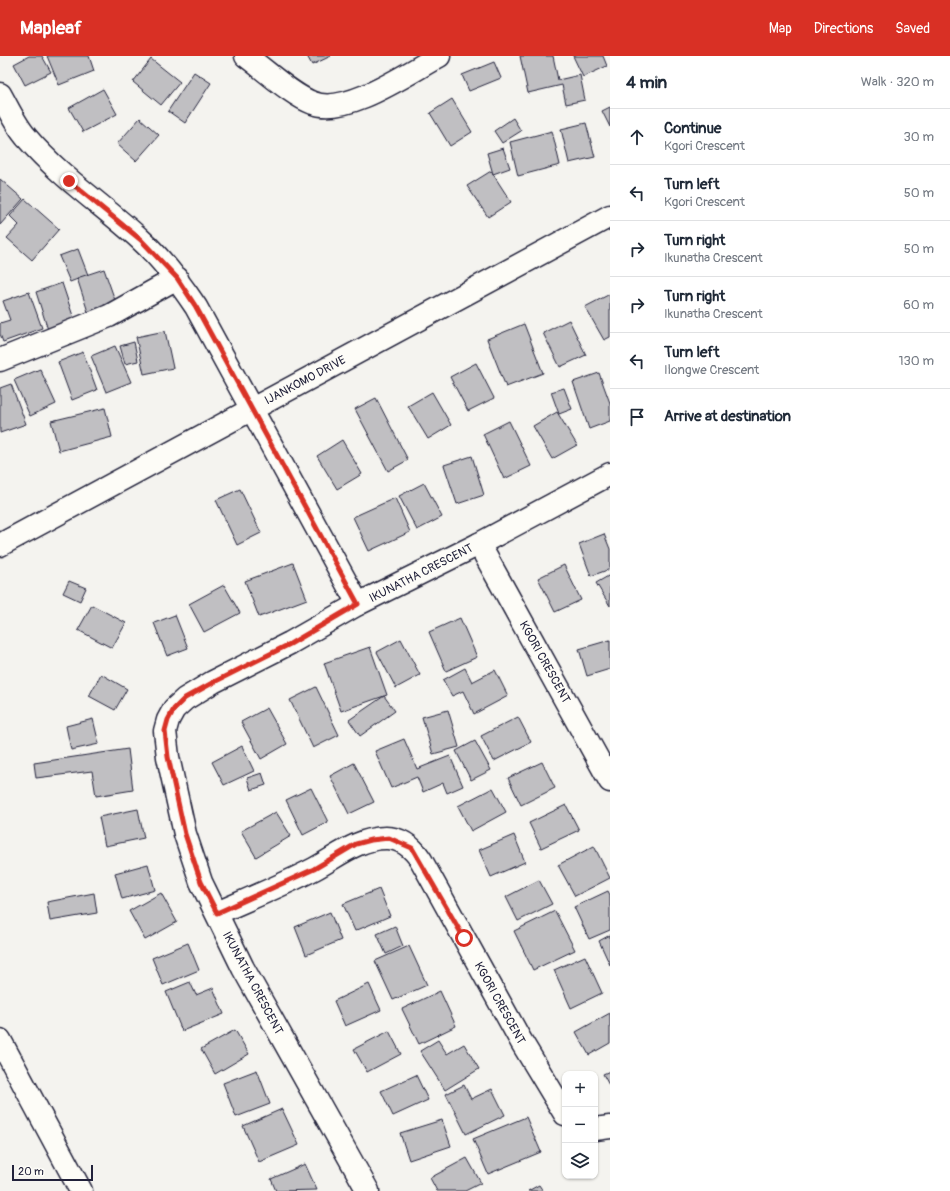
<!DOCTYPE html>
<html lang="en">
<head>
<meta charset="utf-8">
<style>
	:root { --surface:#fff; --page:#f2f2f3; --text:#1f2937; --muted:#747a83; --line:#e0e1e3; --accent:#d93025 }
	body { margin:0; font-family:Pangolin,sans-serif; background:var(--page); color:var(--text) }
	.controls { position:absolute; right:12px; bottom:12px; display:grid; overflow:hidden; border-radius:8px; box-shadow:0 1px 3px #0004 }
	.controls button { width:36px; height:36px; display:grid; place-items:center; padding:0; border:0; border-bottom:1px solid var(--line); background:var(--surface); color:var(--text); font:20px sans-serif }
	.scale { position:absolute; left:12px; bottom:10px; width:81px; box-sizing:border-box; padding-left:4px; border:2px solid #22223b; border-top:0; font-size:11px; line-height:14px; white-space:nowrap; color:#22223b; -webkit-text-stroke:3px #fdfcf7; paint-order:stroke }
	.stop { position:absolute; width:12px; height:12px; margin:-9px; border:3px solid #d93025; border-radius:50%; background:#fff }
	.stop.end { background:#d93025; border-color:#fff; box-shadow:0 1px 4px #0008 }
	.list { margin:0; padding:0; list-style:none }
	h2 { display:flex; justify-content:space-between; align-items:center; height:52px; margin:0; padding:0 16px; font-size:17px }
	h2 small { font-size:13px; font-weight:400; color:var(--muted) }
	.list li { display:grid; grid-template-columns:26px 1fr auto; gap:12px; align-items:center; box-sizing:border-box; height:56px; padding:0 16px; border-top:1px solid var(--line) }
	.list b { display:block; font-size:15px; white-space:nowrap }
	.list p { margin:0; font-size:13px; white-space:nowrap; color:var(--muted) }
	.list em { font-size:13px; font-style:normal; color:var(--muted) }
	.icon { flex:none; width:22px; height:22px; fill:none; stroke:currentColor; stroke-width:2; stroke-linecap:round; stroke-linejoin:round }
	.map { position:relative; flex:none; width:610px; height:1135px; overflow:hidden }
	header { display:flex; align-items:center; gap:24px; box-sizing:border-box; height:56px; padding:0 20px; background:var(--accent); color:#fff }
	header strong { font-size:19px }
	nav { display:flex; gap:22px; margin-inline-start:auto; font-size:14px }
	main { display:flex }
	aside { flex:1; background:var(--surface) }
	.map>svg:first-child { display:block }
</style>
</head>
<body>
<header>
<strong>Mapleaf</strong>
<nav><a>Map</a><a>Directions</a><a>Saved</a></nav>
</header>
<main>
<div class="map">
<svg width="610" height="1135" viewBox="0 0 610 1135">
	<rect width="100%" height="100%" fill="#f4f3ef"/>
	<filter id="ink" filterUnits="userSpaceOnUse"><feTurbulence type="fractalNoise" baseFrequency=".025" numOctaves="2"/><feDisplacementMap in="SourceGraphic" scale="8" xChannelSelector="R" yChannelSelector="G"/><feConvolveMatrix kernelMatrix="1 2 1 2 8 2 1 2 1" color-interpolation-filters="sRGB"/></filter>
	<g filter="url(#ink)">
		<!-- building -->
		<g fill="#c0bfc2" stroke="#22223b">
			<polygon points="29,0 42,0 51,16 25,29 14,8"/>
			<polygon points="47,0 89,0 94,15 59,29"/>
			<polygon points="307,0 331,0 312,9"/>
			<polygon points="520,0 553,0 558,24 580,19 585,44 566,48 562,29 528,37"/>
			<polygon points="573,0 603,0 607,10 583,21"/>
			<polygon points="151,3 180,26 161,49 133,26"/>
			<polygon points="494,6 501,22 469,35 462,19"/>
			<polygon points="194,16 211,27 185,67 168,55"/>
			<polygon points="103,33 117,58 83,76 69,52"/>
			<polygon points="452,43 472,76 450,90 430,57"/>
			<polygon points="610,51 610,71 602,55"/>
			<polygon points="140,62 159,79 136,105 117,88"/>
			<polygon points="513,62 521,75 502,87 494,75"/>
			<polygon points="586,67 595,101 569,107 561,73"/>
			<polygon points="552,75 560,109 518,120 510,86"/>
			<polygon points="503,92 510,112 493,118 487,97"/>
			<polygon points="491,115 511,146 488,161 467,130"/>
			<polygon points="0,123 23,143 0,169"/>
			<polygon points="25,143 59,173 32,204 7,182 19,169 10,160"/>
			<polygon points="78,193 88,219 70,226 59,200"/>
			<polygon points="104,213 117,250 89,259 77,222"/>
			<polygon points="62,227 75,266 48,274 36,236"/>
			<polygon points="29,236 42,272 3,286 0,278 0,267 10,264 3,245"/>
			<polygon points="610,238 610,281 604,284 585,251"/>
			<polygon points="569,264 586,299 560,311 543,277"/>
			<polygon points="524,268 543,317 506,331 487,283"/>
			<polygon points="165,275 173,312 144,318 136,281"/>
			<polygon points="134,286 138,305 125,308 120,290"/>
			<polygon points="115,290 131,326 106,336 91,300"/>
			<polygon points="83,296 97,334 72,344 58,306"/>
			<polygon points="476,307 494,342 468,355 450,321"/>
			<polygon points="40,313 56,348 30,360 14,324"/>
			<polygon points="599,317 610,347 610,365 589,373 573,326"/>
			<polygon points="11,328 26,368 0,377 0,332"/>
			<polygon points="564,332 572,353 559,358 551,336"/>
			<polygon points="432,336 451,369 428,383 408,350"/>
			<polygon points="376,342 408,404 388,415 355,353"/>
			<polygon points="105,352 112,381 59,395 51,365"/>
			<polygon points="557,356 577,389 552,403 533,370"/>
			<polygon points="509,365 531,410 504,423 483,378"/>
			<polygon points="342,384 362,418 337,433 317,400"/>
			<polygon points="472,400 484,439 457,448 444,409"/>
			<polygon points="424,427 442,461 417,474 399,440"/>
			<polygon points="240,433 261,477 237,489 216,444"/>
			<polygon points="395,442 410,476 369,495 353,461"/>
			<polygon points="604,478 610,493 610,513 591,520 579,488"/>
			<polygon points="293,507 307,543 259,561 245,525"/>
			<polygon points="564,509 581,544 555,556 538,522"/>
			<polygon points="610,519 610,550 596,527"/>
			<polygon points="69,525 86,532 80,545 63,537"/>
			<polygon points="224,529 240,557 204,576 189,548"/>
			<polygon points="92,549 126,567 112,592 78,574"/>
			<polygon points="175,559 188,592 167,600 154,567"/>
			<polygon points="460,562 477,601 446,615 429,576"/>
			<polygon points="401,583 420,619 396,632 377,596"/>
			<polygon points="610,584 610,613 587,620 579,593"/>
			<polygon points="370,591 387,639 341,655 324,607"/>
			<polygon points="465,612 472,626 495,614 508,640 474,658 463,635 452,640 443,624"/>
			<polygon points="101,618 127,633 115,654 89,640"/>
			<polygon points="316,631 339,679 313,692 290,644"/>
			<polygon points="384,640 395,655 360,680 349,664"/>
			<polygon points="267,652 287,688 261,703 241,666"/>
			<polygon points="448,654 459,691 433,698 422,661"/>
			<polygon points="518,661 531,686 494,705 481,680"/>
			<polygon points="93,663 99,688 71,694 66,670"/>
			<polygon points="404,683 417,713 450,700 463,730 447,737 443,727 423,736 417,721 391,732 375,695"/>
			<polygon points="475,685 491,714 471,724 456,695"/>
			<polygon points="242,690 254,715 224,729 212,706"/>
			<polygon points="128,693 133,734 96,740 92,715 36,722 34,707"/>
			<polygon points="542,706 555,732 521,749 508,722"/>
			<polygon points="354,707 374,746 349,758 330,720"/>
			<polygon points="262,717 266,729 251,734 247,722"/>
			<polygon points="311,732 328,766 303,779 286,744"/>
			<polygon points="493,732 506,756 471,775 458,750"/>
			<polygon points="566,749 579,774 541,792 529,767"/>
			<polygon points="138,753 144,782 105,790 99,761"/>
			<polygon points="276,756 291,780 256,801 241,775"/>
			<polygon points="514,779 525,806 491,821 479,794"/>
			<polygon points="594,790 610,822 575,840 558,809"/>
			<polygon points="148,808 155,834 122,843 115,817"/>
			<polygon points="539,824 552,848 518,865 506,841"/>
			<polygon points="379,833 390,860 355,875 343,848"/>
			<polygon points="608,835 610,839 610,874 589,883 574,851"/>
			<polygon points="94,837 97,857 50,865 47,846"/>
			<polygon points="161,837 177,866 145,884 129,855"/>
			<polygon points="555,855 575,894 533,914 514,875"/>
			<polygon points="330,856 341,884 306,899 295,871"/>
			<polygon points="395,870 403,890 386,898 377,878"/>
			<polygon points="610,879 610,909 599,885"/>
			<polygon points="188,887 199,914 163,929 152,902"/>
			<polygon points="409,890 427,929 393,944 375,905"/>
			<polygon points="585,900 602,937 571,952 554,914"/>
			<polygon points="190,926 196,939 213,932 224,958 182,975 166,936"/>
			<polygon points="369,928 381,954 345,970 334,945"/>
			<polygon points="440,935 456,970 419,988 402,953"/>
			<polygon points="610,957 610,987 589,999 576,976"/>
			<polygon points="235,974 249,998 215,1018 201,993"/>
			<polygon points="389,975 401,998 367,1016 354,993"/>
			<polygon points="438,984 447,998 464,988 479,1013 445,1034 420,995"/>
			<polygon points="257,1014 270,1048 236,1061 223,1027"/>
			<polygon points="610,1015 610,1031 603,1018"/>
			<polygon points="416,1019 428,1044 393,1060 381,1035"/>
			<polygon points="464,1029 471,1043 492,1033 505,1059 466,1078 446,1038"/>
			<polygon points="282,1053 299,1089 259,1106 243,1070"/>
			<polygon points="526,1061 541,1096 488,1118 473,1083"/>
			<polygon points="442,1064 451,1090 409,1104 400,1077"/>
			<polygon points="467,1102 481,1127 465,1135 437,1135 430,1122"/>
			<polygon points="305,1108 317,1134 276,1135 271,1123"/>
			<polygon points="539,1129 543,1135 528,1135"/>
		</g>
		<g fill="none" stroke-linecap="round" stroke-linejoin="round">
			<defs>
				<g id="street">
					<path d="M246,0C265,14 293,40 313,47C347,60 409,16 439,0"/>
					<path d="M0,38C8,52 16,70 27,82C60,121 103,149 140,183C162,203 180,227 196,251L358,548"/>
					<polyline points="0,304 109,260 177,222"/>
					<polyline points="479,488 610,725"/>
					<polyline points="0,489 610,160"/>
					<path d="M217,857C249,843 283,829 314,813C338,800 359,782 386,782C402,782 413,792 421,804L521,985L565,1058"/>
					<polyline points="595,1073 610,1071"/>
					<polyline points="368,1135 243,912 201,826 185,778 168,701 165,675 168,664 174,653 185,643 213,626 290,587 358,548 479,488 610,418"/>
				</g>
				<polyline id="secondary" points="0,984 81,1135"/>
			</defs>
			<!-- street casing -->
			<use href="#street" stroke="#22223b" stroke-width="25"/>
			<!-- secondary casing -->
			<use href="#secondary" stroke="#22223b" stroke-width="25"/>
			<!-- street -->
			<use href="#street" stroke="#fdfcf7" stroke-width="22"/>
			<!-- secondary -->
			<use href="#secondary" stroke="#fdfcf7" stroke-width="22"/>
		</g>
	</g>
	<g fill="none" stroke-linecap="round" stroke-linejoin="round" filter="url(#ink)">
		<!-- route -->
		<polyline stroke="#d93025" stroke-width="5" points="69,125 141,184 177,222 196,251 358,548 290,588 214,626 185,642 174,653 168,664 165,675 168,701 185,778 201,826 217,857 314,813 356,788 371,784 389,782 412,792 464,882"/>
	</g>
	<g text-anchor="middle" stroke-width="4" stroke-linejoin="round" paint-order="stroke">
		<!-- street labels -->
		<g font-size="12" fill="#22223b" stroke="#fdfcf7">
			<text transform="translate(305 324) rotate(-28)" y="4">IJANKOMO DRIVE</text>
			<text transform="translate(421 517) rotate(-27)" y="4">IKUNATHA CRESCENT</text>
			<text transform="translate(545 606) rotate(61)" y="4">KGORI CRESCENT</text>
			<text transform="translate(253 927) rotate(62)" y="4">IKUNATHA CRESCENT</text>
			<text transform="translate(500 947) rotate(61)" y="4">KGORI CRESCENT</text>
		</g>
	</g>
</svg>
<div class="controls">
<button>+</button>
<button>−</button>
<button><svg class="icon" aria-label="layers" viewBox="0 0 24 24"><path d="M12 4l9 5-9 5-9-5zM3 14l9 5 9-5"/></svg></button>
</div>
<div class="scale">20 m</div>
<div class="stop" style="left:464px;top:882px"></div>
<div class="stop end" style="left:69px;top:125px"></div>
</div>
<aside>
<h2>4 min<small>Walk · 320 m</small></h2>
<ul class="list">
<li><svg class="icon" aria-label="ahead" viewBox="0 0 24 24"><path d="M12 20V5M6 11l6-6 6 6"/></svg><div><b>Continue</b><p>Kgori Crescent</p></div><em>30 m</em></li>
<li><svg class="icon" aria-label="left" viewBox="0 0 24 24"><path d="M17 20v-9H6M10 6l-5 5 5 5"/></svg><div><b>Turn left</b><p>Kgori Crescent</p></div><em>50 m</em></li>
<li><svg class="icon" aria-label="right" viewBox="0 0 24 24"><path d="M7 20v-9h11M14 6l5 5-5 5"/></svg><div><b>Turn right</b><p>Ikunatha Crescent</p></div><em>50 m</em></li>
<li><svg class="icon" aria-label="right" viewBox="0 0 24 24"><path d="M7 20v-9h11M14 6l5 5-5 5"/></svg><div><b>Turn right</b><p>Ikunatha Crescent</p></div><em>60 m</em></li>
<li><svg class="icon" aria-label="left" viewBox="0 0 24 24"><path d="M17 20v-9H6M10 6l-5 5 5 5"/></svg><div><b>Turn left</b><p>Ilongwe Crescent</p></div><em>130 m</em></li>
<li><svg class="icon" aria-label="arrive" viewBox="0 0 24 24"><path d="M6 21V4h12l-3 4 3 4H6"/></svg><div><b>Arrive at destination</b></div></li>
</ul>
</aside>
</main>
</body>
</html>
